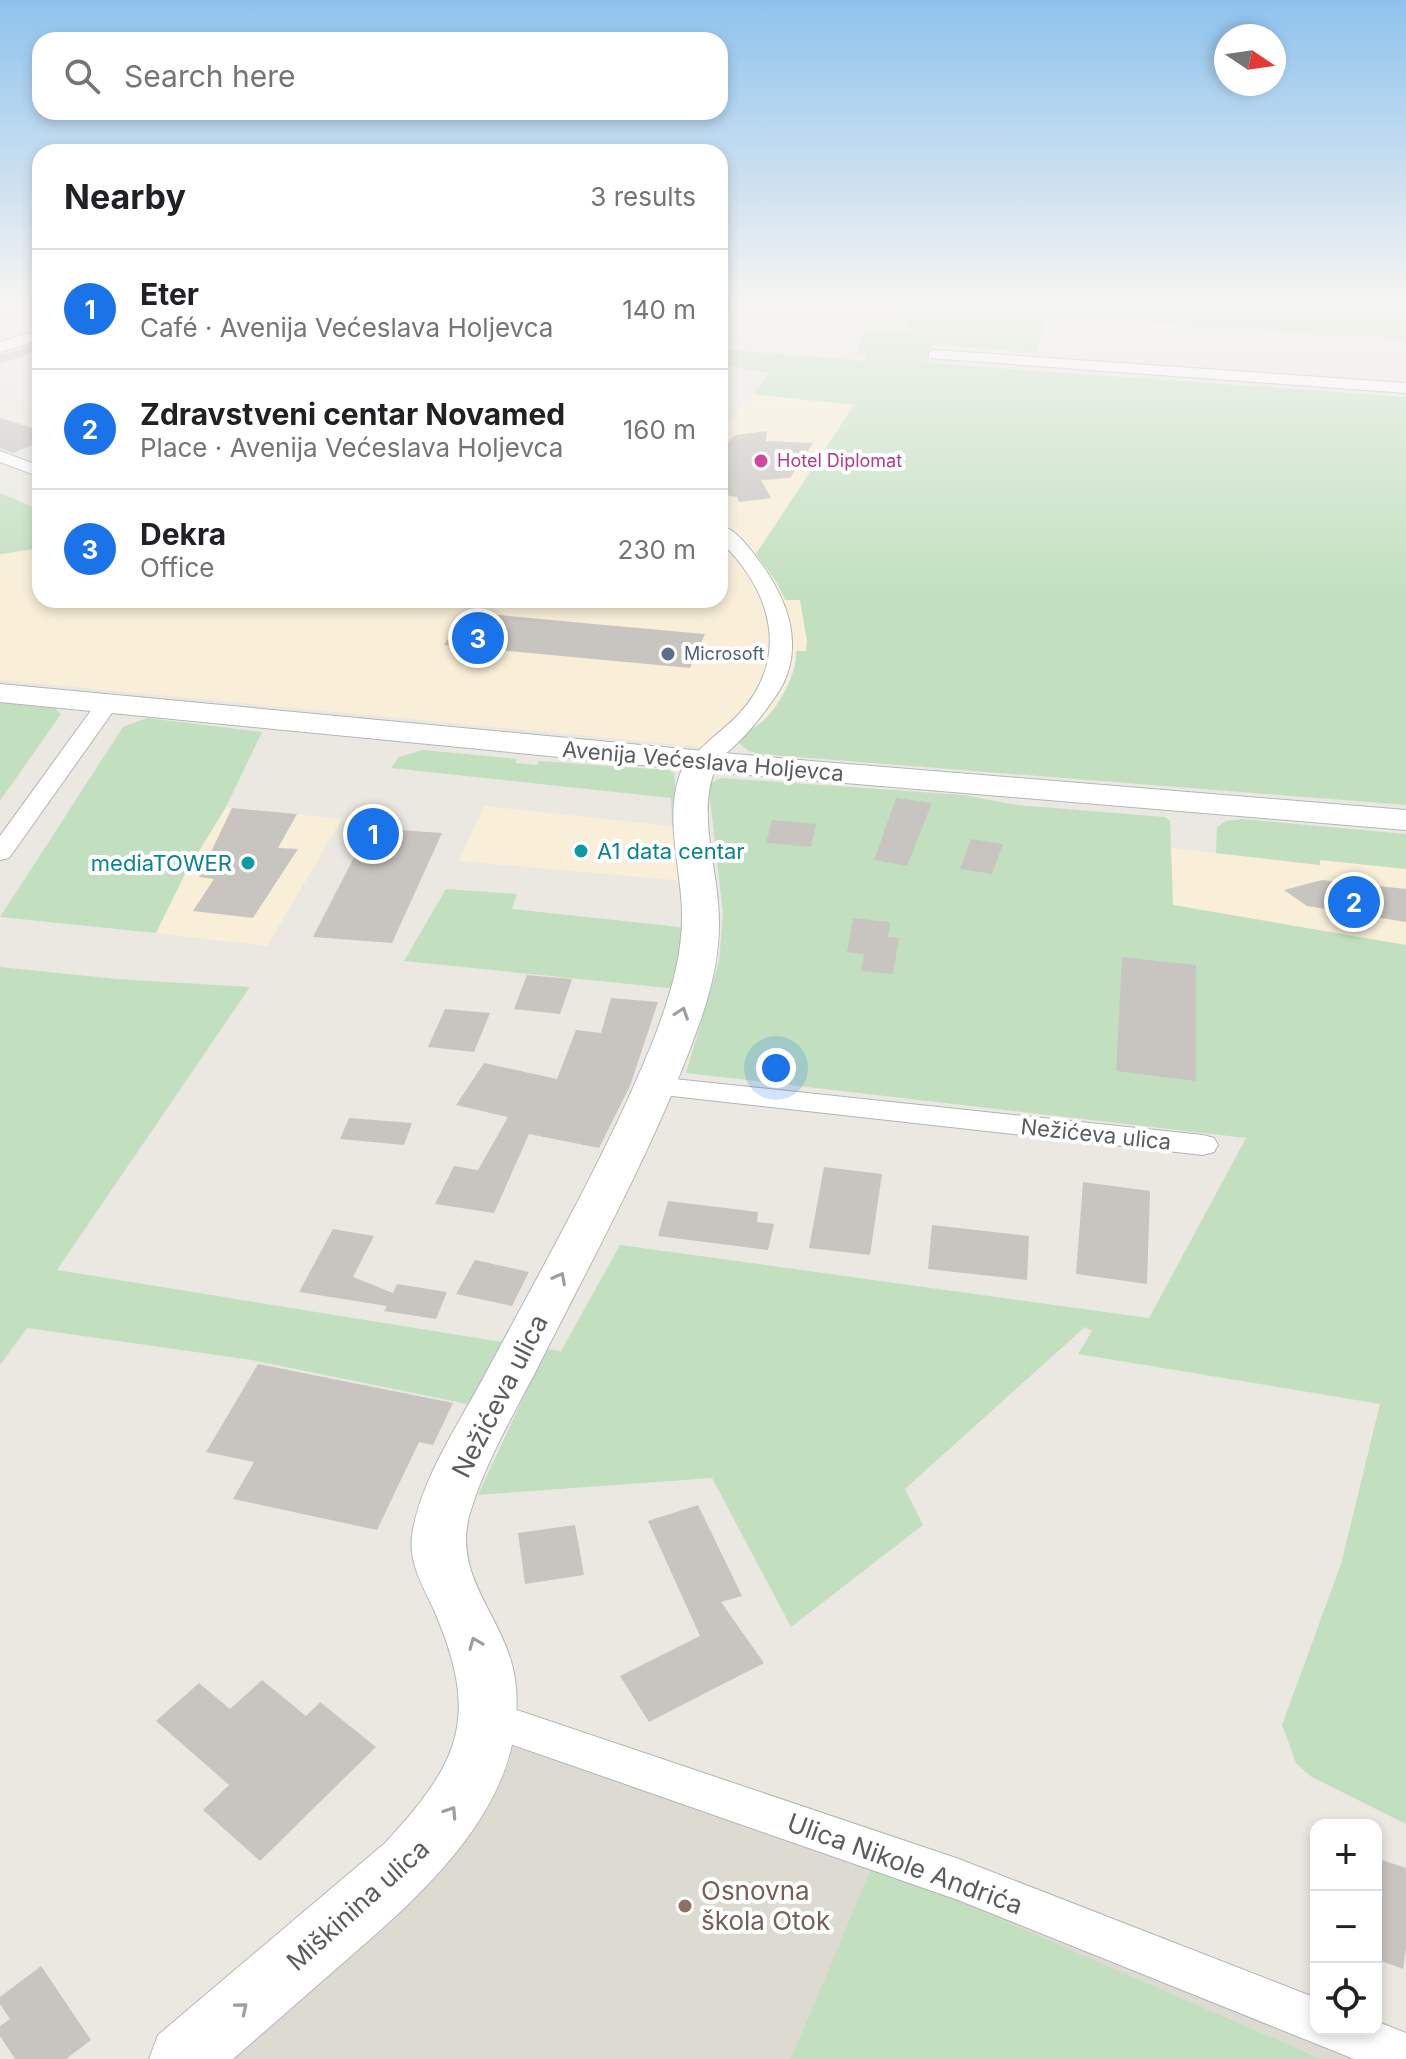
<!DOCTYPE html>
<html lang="en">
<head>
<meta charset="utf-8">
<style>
	:root { --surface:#fff; --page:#f6f6f6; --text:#202124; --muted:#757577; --line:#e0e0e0; --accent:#1a73e8 }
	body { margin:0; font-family:Inter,sans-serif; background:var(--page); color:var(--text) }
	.controls { position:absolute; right:24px; bottom:24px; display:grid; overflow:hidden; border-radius:16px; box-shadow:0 4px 12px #0003 }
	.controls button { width:72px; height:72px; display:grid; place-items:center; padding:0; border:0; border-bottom:2px solid var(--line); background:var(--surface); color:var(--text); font:40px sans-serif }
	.compass { position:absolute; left:1214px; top:24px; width:72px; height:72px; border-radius:50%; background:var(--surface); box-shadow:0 4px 12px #0003; rotate:103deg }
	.you { position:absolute; left:776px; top:1068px; width:28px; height:28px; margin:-20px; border:6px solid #fff; border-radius:50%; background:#1a73e8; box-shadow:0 0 0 12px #1a73e833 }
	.badge { display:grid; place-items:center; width:52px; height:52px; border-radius:50%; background:var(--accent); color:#fff; font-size:26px; font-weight:700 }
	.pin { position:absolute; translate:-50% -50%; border:4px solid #fff; box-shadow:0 2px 8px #0006 }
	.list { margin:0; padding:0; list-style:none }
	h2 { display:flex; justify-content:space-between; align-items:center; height:104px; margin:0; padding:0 32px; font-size:34px }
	h2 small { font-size:26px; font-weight:400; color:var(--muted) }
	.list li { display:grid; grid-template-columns:52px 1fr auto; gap:24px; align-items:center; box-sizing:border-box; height:120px; padding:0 32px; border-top:2px solid var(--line) }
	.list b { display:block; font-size:30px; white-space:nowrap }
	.list p { margin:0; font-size:26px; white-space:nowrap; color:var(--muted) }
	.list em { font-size:26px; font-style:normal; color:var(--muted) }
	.icon { flex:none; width:44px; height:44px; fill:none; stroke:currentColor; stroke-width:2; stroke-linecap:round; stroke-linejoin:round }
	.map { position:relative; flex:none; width:1406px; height:2059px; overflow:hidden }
	.search { position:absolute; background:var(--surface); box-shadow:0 4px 12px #0003; left:32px; top:32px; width:696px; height:88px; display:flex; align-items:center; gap:20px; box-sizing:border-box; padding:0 28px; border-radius:24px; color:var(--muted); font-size:30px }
	.panel { position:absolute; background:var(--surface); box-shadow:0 4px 12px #0003; left:32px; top:144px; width:696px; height:464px; border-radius:24px }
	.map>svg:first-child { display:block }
</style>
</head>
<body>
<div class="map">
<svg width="1406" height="2059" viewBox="0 0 1406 2059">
	<rect width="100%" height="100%" fill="#ebe8e1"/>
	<!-- commercial -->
	<g fill="#f9efd8">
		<polygon points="753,394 854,404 831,441 768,571 785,599 800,599 807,641 806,651 797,657 787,686 774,708 764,720 742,735 704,747 0,680 0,555 40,548 40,600 720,600 720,432"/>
		<polygon points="484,806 679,827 685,881 459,861"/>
		<polygon points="226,807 342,819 267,946 156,933 185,874"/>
		<polygon points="1171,848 1319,865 1320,860 1406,869 1406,945 1173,905"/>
	</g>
	<!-- education -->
	<polygon fill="#dddad2" points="506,1741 858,1859 1362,2059 217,2059"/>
	<!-- green -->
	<g fill="#c2e0c0">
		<path d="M889,305H1338L1335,306C1358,308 1382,305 1406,305V339L1047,317L1036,353L932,344L926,363L1406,397V805L759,754L749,751L739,743C743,731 754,729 763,721C779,707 798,673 796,651H806L807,641L800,600H785L778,584L756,554L854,405L753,394L769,373L720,364V349L865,361L866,354L857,353L864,332L907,331L903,306Z"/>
		<polygon points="0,493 40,510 40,548 0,554"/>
		<polygon points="0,700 60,706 56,710 61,714 0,801"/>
		<polygon points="147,718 262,732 226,807 185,874 156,933 0,917 123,727"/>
		<polygon points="423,750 517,759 515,763 537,765 539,761 669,770 674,773 679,827 672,826 671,798 391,768 399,757"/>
		<polygon points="721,778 964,795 1017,805 1165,817 1170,821 1173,905 1406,945 1406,1824 1310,1776 1296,1763 1282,1725 1341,1564 1380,1404 1078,1354 1092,1331 1085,1327 905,1489 923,1525 791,1627 712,1478 478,1495 546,1349 561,1351 620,1245 1149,1318 1246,1138 686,1073 719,961 723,913 709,790 710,783"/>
		<polygon points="1243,819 1406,834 1406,869 1320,860 1320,865 1216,853 1217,827 1226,821"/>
		<polygon points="446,889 517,894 512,909 689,928 678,989 404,961"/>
		<polygon points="0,967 117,979 250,987 57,1270 508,1343 477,1406 252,1360 27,1328 0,1365"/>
		<polygon points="873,1864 1321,2059 791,2059"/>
	</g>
	<!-- building -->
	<g fill="#c8c5c0">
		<polygon points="40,343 40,350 0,364 0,355"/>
		<polygon points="0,418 40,430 40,442 13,453 0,448"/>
		<polygon points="767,431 766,441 813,443 790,478 761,480 771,498 739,502 737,497 720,494 720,450 735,435"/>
		<polygon points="466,612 616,626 705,634 690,668 444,645"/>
		<polygon points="896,798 932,803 907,866 874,860"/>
		<polygon points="232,808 297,814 278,848 298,849 253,918 193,911 214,879 199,877"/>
		<polygon points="772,820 816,824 811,847 766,843"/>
		<polygon points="369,828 442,833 392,943 313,937"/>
		<polygon points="971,839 1003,844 992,874 960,869"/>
		<polygon points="1322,880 1406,889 1406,922 1307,906 1284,890"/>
		<polygon points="853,918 890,922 888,937 899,938 893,974 861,971 864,954 847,952"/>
		<polygon points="1122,957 1196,965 1196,1081 1116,1071"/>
		<polygon points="527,975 572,979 560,1014 514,1009"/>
		<polygon points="611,998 658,1002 630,1086 599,1148 529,1134 494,1213 435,1204 454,1166 478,1170 508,1117 456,1105 484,1063 557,1079 576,1030 601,1033"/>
		<polygon points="445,1009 490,1013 474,1052 428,1047"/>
		<polygon points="349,1118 412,1123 404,1145 340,1139"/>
		<polygon points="824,1167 882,1174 870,1255 809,1248"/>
		<polygon points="1083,1182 1150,1191 1147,1284 1076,1274"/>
		<polygon points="668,1201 758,1212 757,1222 774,1224 768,1250 658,1236"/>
		<polygon points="932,1225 1029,1236 1027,1280 928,1269"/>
		<polygon points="333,1229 374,1236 353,1277 393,1293 397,1284 447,1292 436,1319 384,1311 387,1306 299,1292"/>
		<polygon points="475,1260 529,1272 512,1306 456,1294"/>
		<polygon points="258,1364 453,1403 433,1445 419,1442 377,1530 233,1499 254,1462 206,1452"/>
		<polygon points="698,1505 742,1596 721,1602 764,1663 649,1722 620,1676 700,1636 648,1521"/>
		<polygon points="575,1525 584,1575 525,1584 518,1533"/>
		<polygon points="262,1680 306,1716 320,1702 376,1747 260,1861 203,1810 229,1785 156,1721 199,1683 230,1709"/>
		<polygon points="1376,1858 1406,1868 1406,1948 1403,1969 1376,1959"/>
		<polygon points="41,1966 91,2040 66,2059 15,2059 0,2036 0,2026 10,2019 0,2004 0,1997"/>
	</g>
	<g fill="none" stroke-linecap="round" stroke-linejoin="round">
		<defs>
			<g id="street">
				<polygon points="0,305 40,305 40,311 0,312"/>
				<polygon points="40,330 40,340 0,352 0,342"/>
				<polygon points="935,350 1406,383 1406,393 929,358 929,352"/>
				<polygon points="0,451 40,466 40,477 0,462"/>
				<path d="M720,525C736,529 750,549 760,562C778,587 793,616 792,647C792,659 789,671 784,682C772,706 721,773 694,766L690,761C703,743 724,730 739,714C791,657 772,591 720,541Z"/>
				<polygon points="108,696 119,703 9,858 0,860 0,836 100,698"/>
				<polygon points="655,1077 1203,1135 1214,1138 1218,1145 1214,1152 1203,1155 645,1093 640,1086 645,1079"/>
				<polygon points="490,1701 959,1859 1316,1998 1316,2029 1376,2029 1376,2021 1406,2033 1406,2059 1354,2059 958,1900 476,1732 470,1719 476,1706"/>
			</g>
			<path id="secondary" d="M0,684L799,760L1406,810V830L714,772C699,814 715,860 718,903C722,943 714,981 701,1019C660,1136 598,1248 542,1359C517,1409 486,1459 470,1513C451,1578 506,1617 515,1679C531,1800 426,1891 344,1962C307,1994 270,2027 233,2059H149L158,2035L385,1843C461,1761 480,1717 434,1610C423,1586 409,1564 412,1536C419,1482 461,1420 487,1371C545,1262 609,1151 655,1036C670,996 683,955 682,912C681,865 663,815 682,769L0,702Z"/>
		</defs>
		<!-- street casing -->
		<use href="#street" stroke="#b1b4b7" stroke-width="2"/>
		<!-- secondary casing -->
		<use href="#secondary" stroke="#b3b6ba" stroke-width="2"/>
		<!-- street -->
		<use href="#street" fill="#fff" fill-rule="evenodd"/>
		<!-- secondary -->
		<use href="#secondary" fill="#fff" fill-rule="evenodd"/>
	</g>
	<!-- one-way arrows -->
	<defs><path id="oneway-chevron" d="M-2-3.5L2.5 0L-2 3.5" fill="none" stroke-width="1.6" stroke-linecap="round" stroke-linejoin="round" transform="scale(2)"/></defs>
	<g stroke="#9c9ea0">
		<use href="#oneway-chevron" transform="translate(682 1013) rotate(-71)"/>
		<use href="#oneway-chevron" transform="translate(560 1278) rotate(-62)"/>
		<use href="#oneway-chevron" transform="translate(475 1643) rotate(-112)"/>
		<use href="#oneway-chevron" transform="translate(451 1812) rotate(-57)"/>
		<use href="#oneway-chevron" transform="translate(242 2008) rotate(-40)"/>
	</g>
	<!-- sky -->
	<linearGradient id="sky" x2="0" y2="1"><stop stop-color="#8ec2ed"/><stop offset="0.51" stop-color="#f6f5f2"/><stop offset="1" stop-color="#f6f5f2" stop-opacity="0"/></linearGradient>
	<rect width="1406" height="593" fill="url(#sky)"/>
	<!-- markers -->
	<circle fill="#d1479c" stroke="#fff" stroke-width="3" cx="761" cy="461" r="8"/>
	<circle fill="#5c6f8a" stroke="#fff" stroke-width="3" cx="668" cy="654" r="8"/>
	<g fill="#0f9aa8" stroke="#fff" stroke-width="3">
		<circle cx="581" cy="851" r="8"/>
		<circle cx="248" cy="863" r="8"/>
	</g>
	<circle fill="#8d6e63" stroke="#fff" stroke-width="3" cx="685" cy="1906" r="8"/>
	<g text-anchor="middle" stroke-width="8" stroke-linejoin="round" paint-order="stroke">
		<!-- far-hotel labels -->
		<g font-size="18" fill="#b23c85" stroke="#fff" text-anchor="start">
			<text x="777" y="467">Hotel Diplomat</text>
		</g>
		<!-- far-service labels -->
		<g font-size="18" fill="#4e5e75" stroke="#fff" text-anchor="start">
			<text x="684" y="660">Microsoft</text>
		</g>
		<!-- street labels -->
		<g font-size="22" fill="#5a5d60" stroke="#fff">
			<text transform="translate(703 761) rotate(5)" y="8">Avenija Većeslava Holjevca</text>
			<text transform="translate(1096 1134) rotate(6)" y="8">Nežićeva ulica</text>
		</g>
		<!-- culture labels -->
		<g font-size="22" fill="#0d838f" stroke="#fff" text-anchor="start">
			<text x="597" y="859">A1 data centar</text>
			<text x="232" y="871" text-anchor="end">mediaTOWER</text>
		</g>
		<!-- near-street labels -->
		<g font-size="26" fill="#5a5d60" stroke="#fff">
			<text transform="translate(500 1396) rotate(-63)" y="9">Nežićeva ulica</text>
			<text transform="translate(905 1864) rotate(20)" y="9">Ulica Nikole Andrića</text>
			<text transform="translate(358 1905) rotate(-42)" y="9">Miškinina ulica</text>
		</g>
		<!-- near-education labels -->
		<g font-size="26" fill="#785e54" stroke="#fff" text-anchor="start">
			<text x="701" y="1900">Osnovna<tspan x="701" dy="30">škola Otok</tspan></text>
		</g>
	</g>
</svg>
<div class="controls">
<button>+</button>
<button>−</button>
<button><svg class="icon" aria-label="locate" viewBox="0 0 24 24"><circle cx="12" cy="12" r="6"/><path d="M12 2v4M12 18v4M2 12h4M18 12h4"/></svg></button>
</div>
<svg class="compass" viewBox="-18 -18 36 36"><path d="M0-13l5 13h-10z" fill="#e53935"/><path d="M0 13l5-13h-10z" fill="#757577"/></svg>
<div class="you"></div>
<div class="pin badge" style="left:373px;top:834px">1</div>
<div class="pin badge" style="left:1354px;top:902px">2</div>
<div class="pin badge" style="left:478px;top:638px">3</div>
<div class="search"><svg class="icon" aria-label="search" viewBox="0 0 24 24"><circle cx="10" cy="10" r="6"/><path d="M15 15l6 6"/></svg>Search here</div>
<section class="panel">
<h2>Nearby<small>3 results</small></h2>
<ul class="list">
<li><span class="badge">1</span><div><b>Eter</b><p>Café · Avenija Većeslava Holjevca</p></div><em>140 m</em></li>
<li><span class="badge">2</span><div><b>Zdravstveni centar Novamed</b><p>Place · Avenija Većeslava Holjevca</p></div><em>160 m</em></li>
<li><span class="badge">3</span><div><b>Dekra</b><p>Office</p></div><em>230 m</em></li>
</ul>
</section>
</div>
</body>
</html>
